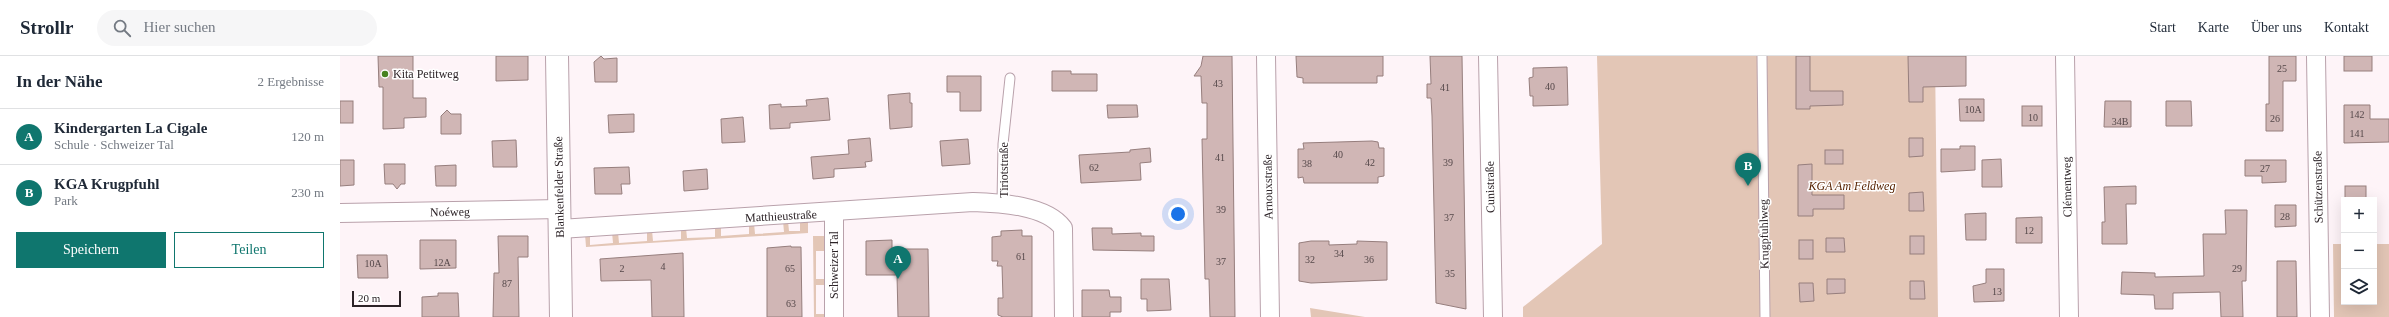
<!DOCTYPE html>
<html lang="de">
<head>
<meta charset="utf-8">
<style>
	:root { --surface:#fff; --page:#f6f6f7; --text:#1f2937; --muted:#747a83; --line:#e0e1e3; --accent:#0f766e }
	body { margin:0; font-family:Georgia,serif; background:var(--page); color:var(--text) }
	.controls { position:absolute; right:12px; bottom:12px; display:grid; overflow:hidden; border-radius:0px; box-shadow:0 4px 16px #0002 }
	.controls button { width:36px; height:36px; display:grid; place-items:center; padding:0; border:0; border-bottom:1px solid var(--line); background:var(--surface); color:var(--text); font:20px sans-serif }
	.scale { position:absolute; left:12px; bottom:10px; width:49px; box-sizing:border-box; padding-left:4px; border:2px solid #2c2327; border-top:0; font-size:11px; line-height:14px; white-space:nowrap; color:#2c2327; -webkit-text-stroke:3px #fff; paint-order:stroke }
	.you { position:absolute; left:838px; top:158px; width:14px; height:14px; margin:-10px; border:3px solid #fff; border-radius:50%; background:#1a73e8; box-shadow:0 0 0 6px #1a73e833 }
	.badge { display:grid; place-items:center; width:26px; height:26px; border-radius:50%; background:var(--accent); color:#fff; font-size:13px; font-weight:700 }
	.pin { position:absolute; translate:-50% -33px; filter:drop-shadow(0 1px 2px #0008) }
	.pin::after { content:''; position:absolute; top:21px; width:14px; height:12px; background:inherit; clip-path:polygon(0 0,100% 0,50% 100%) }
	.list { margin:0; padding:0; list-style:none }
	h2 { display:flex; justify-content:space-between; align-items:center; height:52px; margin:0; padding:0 16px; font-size:17px }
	h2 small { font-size:13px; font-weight:400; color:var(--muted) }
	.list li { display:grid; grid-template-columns:26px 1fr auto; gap:12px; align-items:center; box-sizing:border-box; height:56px; padding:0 16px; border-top:1px solid var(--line) }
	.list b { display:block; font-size:15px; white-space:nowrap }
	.list p { margin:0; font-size:13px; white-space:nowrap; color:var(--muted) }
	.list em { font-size:13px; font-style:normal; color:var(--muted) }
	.actions { display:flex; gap:8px; padding:12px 16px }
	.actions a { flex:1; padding:9px 0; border:1px solid var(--accent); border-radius:0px; text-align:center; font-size:14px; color:var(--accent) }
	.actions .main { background:var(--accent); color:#fff }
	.icon { flex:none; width:22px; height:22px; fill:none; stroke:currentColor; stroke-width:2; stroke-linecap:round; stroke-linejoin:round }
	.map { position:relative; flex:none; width:2049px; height:261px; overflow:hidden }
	header { display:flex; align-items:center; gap:24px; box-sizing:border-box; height:56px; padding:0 20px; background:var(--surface); border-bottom:1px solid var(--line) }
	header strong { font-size:19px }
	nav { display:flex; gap:22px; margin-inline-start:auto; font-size:14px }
	.search { width:280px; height:36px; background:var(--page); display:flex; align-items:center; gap:10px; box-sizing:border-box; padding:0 14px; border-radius:22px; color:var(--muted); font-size:15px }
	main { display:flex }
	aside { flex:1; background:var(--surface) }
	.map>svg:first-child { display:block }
</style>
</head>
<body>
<header>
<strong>Strollr</strong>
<div class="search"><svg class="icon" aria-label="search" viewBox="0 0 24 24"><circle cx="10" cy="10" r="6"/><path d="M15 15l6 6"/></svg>Hier suchen</div>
<nav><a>Start</a><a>Karte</a><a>Über uns</a><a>Kontakt</a></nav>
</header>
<main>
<aside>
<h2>In der Nähe<small>2 Ergebnisse</small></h2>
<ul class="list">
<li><span class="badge">A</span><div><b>Kindergarten La Cigale</b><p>Schule · Schweizer Tal</p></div><em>120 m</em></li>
<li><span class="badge">B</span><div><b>KGA Krugpfuhl</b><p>Park</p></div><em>230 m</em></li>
</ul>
<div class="actions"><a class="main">Speichern</a><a>Teilen</a></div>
</aside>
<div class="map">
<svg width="2049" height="261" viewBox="0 0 2049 261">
	<rect width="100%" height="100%" fill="#fef4f8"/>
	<!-- green -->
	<g fill="#e3c6b6">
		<polygon points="1257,0 1595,0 1598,261 1183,261 1183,251 1262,188"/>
		<polygon points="460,164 468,164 468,177 246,191 245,178 250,178 250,189 273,187 272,176 278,176 279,187 307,185 307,174 312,174 313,185 341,183 341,172 346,172 347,182 375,181 375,170 381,169 381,180 409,178 409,168 414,167 415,178 444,176 443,165 448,165 449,175 460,175"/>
		<polygon points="473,180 486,180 486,195 476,195 476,223 487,223 487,229 476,229 476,258 487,258 487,261 474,261"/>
		<polygon points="1993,188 2004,188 2004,246 2034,246 2034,188 2049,188 2049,261 1994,261"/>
		<polygon points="970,252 1025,261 971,261"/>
	</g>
	<!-- building -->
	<g fill="#d0b6b5" stroke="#967e7d">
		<polygon points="38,0 73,0 73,42 86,42 86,61 64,62 64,72 43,73 43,31 39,31"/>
		<polygon points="156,0 188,0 188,24 156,25"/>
		<polygon points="261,0 264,3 277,2 277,26 255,26 254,6"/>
		<polygon points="863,0 892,0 895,261 870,261 869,223 865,223 862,83 867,83 867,47 862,47 861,20 854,20 861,10"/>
		<polygon points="956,0 1043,0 1043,20 1037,20 1037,27 963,27 963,22 957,21"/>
		<polygon points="1090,0 1122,0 1126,253 1096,247 1092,60 1091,42 1087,42 1087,28 1091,28"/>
		<polygon points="1456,0 1470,0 1470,35 1503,35 1503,49 1470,50 1470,53 1456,53"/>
		<polygon points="1568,0 1626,0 1626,30 1583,31 1583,46 1569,46"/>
		<polygon points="1929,0 1956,0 1956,25 1943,25 1943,75 1926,75 1926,48 1929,48"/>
		<rect x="2004" y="0" width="28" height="15"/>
		<polygon points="1227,11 1228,49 1193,50 1193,40 1190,40 1189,22 1193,21 1193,12"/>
		<polygon points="712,15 731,15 731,18 757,18 757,35 712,35"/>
		<polygon points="607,20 641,20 641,55 620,55 620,36 607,36"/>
		<polygon points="570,37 570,47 572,47 572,71 550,73 548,39"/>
		<polygon points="488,42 490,64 450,67 450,72 430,73 429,49 441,48 441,51 467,50 466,44"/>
		<polygon points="1619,43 1644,43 1644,65 1620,65"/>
		<rect x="0" y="45" width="13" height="22"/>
		<polygon points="1765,45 1791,45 1791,71 1764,71"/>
		<polygon points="1826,45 1851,45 1852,70 1826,70"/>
		<polygon points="767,49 797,49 798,61 768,62"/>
		<polygon points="2004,49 2030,49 2030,63 2049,63 2049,86 2004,87"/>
		<rect x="1682" y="50" width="20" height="20"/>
		<polygon points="107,54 111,58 121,58 121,78 101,78 101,60"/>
		<polygon points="294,58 294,76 269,77 268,59"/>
		<polygon points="403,61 405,86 382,87 381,63"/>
		<polygon points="530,82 532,105 525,106 526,111 494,113 494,121 473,123 471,101 509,98 508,84"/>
		<polygon points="1569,82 1583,82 1583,100 1569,101"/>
		<polygon points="628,83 630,108 602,110 600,85"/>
		<polygon points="176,84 177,111 153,111 152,85"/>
		<polygon points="1032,85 1038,86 1039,92 1044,92 1044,120 1038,121 1038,127 964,127 963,121 958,122 958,93 964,93 963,87"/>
		<polygon points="1620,90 1635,90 1635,114 1601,116 1601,93 1620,93"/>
		<polygon points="810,92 811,106 800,107 801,124 741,127 739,99 790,96 790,94"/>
		<rect x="1485" y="94" width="18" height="14"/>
		<polygon points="1661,103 1662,131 1642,131 1642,104"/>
		<polygon points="0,104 14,104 14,129 0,130"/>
		<polygon points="1905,104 1946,104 1946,126 1922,127 1922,120 1905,120"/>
		<polygon points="44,108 65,108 65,128 61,128 57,133 53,128 45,128"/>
		<polygon points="1472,108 1472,139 1504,139 1504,153 1473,153 1473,160 1458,160 1458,109"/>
		<polygon points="116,109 116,130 96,130 95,110"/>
		<polygon points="289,111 290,128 281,128 282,138 255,138 254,112"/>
		<polygon points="367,113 368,133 344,135 343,115"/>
		<polygon points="1796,130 1796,148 1786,148 1787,188 1762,188 1762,166 1765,166 1764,131"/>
		<rect x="2005" y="130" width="21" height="14"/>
		<polygon points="1583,136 1584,155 1569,155 1569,137"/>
		<polygon points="1935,149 1956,149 1956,170 1935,171"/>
		<polygon points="1885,154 1907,154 1906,225 1902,225 1903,261 1881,261 1880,236 1833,237 1833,253 1815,253 1814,239 1781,238 1782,216 1815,217 1815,221 1864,220 1863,178 1886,178"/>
		<polygon points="1646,157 1646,184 1626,184 1625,158"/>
		<polygon points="1702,161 1702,187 1676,187 1676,162"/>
		<polygon points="752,172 772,172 772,178 801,177 801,180 814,180 814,195 753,194"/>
		<polygon points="682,174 682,180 692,180 692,261 663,261 658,259 658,242 663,242 662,210 657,210 658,205 652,205 652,181 661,180 661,175"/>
		<polygon points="158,180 188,180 188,201 178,201 179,261 153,261 154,217 159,217"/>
		<rect x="1570" y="180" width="14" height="18"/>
		<polygon points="1486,182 1504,182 1505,196 1486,196"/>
		<polygon points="80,184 116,184 116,212 80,213"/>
		<polygon points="552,184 552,193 588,193 589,261 558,261 557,219 526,219 526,185"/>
		<rect x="1459" y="184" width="14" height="19"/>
		<polygon points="971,185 989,185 989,189 1017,188 1017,185 1047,186 1047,224 971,227 959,225 959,187"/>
		<polygon points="451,190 451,191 461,191 462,261 427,261 427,192"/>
		<polygon points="343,197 344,261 312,261 311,224 261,225 260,203"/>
		<polygon points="17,199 47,199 48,222 18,222"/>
		<polygon points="1937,205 1956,205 1957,261 1937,261"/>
		<polygon points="1646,213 1664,213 1664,245 1634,246 1633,230 1646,227"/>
		<polygon points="801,223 829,223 831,254 807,255 807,243 801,243"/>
		<polygon points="1487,223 1505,223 1505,237 1487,238"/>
		<polygon points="1570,225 1584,225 1585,243 1570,243"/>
		<polygon points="1459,227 1473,227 1474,245 1460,246"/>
		<polygon points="742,234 769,234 770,241 781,241 781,256 770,256 770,261 742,261"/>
		<polygon points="98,237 118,237 119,261 82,261 82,241 98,240"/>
	</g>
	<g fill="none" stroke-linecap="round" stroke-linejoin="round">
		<defs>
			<g id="service">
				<polyline points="1422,0 1425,261"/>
				<polyline points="662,147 663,88 670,22"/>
			</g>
			<g id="minor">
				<polyline points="926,0 930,261"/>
				<polyline points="1148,0 1153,261"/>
				<polyline points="1725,0 1729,261"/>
				<polyline points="1976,0 1980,261"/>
				<polyline points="494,156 494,261"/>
				<polyline points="0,157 219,153"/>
				<path d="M220,173L633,146C660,147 706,149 723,172L724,261"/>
			</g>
			<polyline id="tertiary" points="217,0 221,261"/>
		</defs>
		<!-- service casing -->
		<use href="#service" stroke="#b9a1ab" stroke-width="11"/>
		<!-- minor casing -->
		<use href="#minor" stroke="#b9a1ab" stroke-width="20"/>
		<!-- tertiary casing -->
		<use href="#tertiary" stroke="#b9a1ab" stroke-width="24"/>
		<!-- service -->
		<use href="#service" stroke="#fff" stroke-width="9"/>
		<!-- minor -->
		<use href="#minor" stroke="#fff" stroke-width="18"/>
		<!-- tertiary -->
		<use href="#tertiary" stroke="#fff" stroke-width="22"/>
	</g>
	<!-- markers -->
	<circle fill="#478320" stroke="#fff" stroke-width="1.5" cx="45" cy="18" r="4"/>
	<g text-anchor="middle" stroke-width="3" stroke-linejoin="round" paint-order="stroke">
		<!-- number labels -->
		<g font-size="10" fill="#55484a">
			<text x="1942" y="16">25</text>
			<text x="878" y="31">43</text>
			<text x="1210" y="34">40</text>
			<text x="1105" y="35">41</text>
			<text x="1633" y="57">10A</text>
			<text x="2017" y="62">142</text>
			<text x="1693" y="65">10</text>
			<text x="1935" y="66">26</text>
			<text x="1780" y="69">34B</text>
			<text x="2017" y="81">141</text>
			<text x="998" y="102">40</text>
			<text x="880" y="105">41</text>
			<text x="1030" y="110">42</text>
			<text x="1108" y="110">39</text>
			<text x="967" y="111">38</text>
			<text x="754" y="115">62</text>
			<text x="1925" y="116">27</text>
			<text x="881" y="157">39</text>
			<text x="1945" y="164">28</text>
			<text x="1109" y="165">37</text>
			<text x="1689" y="178">12</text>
			<text x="999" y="201">34</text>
			<text x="681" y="204">61</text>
			<text x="970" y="207">32</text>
			<text x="1029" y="207">36</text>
			<text x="881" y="209">37</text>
			<text x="102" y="210">12A</text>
			<text x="33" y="211">10A</text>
			<text x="323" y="214">4</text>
			<text x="282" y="216">2</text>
			<text x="450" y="216">65</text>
			<text x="1897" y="216">29</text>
			<text x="1110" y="221">35</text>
			<text x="167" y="231">87</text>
			<text x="1657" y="239">13</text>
			<text x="451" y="251">63</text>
		</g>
		<!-- poi labels -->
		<g font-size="12" fill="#2c2327" stroke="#fff" text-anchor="start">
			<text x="53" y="22">Kita Petitweg</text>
		</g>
		<!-- street labels -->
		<g font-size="12" fill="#2c2327" stroke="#fff">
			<text transform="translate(664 114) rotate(-90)" y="4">Tiriotstraße</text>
			<text transform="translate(219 131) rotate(-91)" y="4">Blankenfelder Straße</text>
			<text transform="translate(928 131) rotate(-91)" y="4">Arnouxstraße</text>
			<text transform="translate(1150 131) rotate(-91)" y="4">Cunistraße</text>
			<text transform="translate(1727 131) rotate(-91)" y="4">Clémentweg</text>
			<text transform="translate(1978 131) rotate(-91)" y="4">Schützenstraße</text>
			<text transform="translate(110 156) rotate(-1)" y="4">Noéweg</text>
			<text transform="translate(441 160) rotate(-3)" y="4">Matthieustraße</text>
			<text transform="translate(1424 178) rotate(-91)" y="4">Krugpfuhlweg</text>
			<text transform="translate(494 209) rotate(-90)" y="4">Schweizer Tal</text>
		</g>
		<!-- park labels -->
		<g font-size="12" font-style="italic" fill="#562200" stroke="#fff">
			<text x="1512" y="134">KGA Am Feldweg</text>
		</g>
	</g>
</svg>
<div class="controls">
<button>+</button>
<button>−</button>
<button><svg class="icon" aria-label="layers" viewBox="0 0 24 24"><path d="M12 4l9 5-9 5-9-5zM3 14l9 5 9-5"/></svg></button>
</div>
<div class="scale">20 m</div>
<div class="you"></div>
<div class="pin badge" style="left:558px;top:223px">A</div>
<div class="pin badge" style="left:1408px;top:130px">B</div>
</div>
</main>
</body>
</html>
